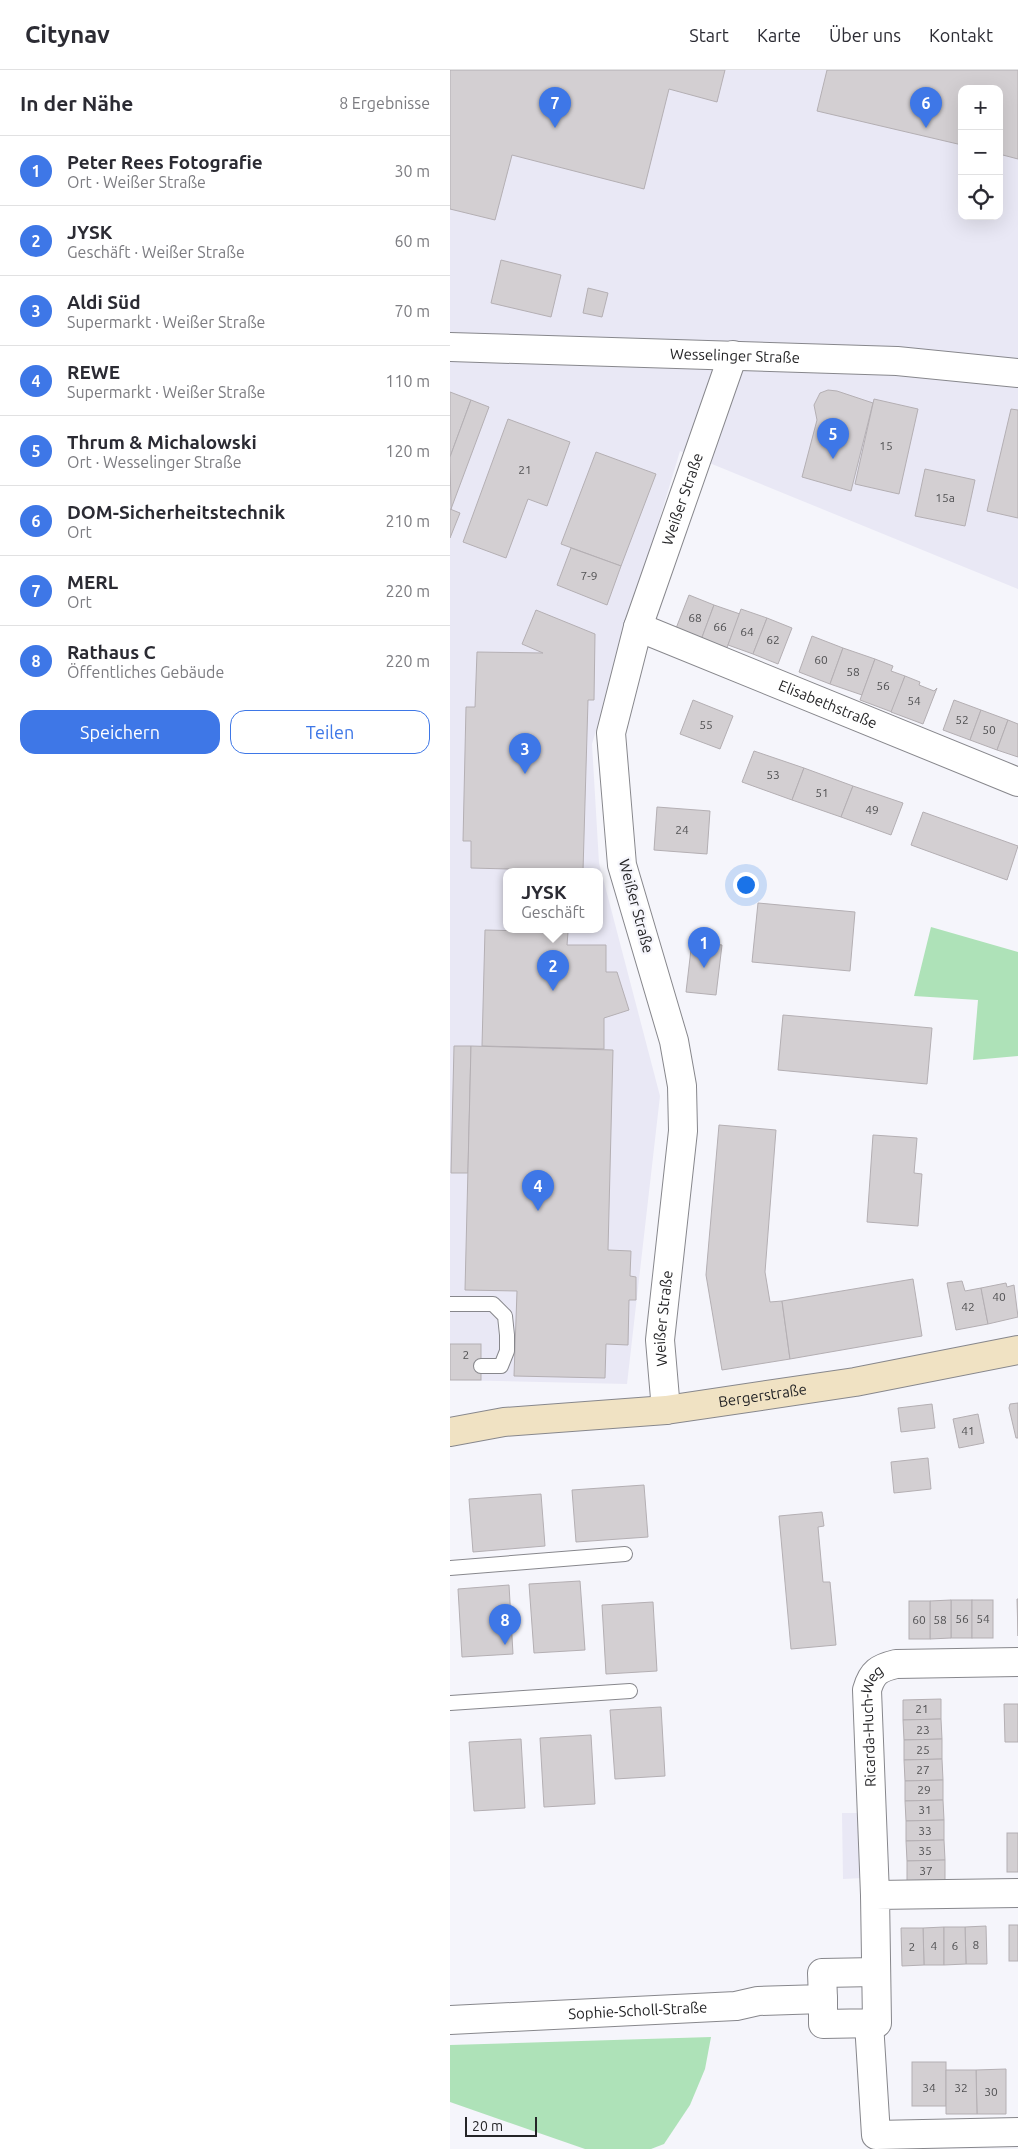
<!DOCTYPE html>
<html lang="de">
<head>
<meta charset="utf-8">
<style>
	:root { --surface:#fff; --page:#f7f7f7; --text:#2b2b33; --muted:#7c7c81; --line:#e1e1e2; --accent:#3e77e7 }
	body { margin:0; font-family:Ubuntu,sans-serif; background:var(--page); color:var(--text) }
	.controls { position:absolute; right:15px; top:15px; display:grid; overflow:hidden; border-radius:10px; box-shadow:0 5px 20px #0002 }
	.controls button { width:45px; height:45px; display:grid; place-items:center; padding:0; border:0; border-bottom:1px solid var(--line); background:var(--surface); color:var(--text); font:25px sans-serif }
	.scale { position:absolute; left:15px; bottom:12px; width:72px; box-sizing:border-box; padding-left:5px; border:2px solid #252527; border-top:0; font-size:14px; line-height:18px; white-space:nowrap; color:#252527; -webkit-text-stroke:4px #f5f5fb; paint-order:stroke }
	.you { position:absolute; left:295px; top:814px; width:18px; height:18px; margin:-12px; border:4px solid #fff; border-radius:50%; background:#1a73e8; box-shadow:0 0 0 8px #1a73e833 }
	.badge { display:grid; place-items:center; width:32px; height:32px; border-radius:50%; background:var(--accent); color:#fff; font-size:16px; font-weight:700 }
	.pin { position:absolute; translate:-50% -41px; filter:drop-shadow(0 1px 2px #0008) }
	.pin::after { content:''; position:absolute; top:26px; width:18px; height:15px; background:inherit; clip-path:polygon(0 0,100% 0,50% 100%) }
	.popup { position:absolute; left:53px; top:798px; width:100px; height:65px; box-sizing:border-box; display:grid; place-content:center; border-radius:10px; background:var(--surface); filter:drop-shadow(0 1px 4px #0005); font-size:16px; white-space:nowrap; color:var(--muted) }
	.popup b { font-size:19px; color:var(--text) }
	.popup::after { content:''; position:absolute; left:50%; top:100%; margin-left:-10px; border:10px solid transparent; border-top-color:var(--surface) }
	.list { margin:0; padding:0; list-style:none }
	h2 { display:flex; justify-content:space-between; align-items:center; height:65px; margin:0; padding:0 20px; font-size:21px }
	h2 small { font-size:16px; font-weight:400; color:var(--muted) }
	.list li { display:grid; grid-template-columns:32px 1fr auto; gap:15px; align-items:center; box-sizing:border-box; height:70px; padding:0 20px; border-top:1px solid var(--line) }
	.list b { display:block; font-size:19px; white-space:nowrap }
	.list p { margin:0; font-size:16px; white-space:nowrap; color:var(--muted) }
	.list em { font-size:16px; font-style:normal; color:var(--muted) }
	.actions { display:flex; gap:10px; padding:15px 20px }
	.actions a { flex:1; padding:11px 0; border:1px solid var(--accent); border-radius:15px; text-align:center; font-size:18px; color:var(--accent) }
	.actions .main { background:var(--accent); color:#fff }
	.icon { flex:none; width:28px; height:28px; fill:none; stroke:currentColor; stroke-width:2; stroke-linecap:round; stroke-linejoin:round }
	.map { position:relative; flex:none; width:568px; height:2079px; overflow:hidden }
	header { display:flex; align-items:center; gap:30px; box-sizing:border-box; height:70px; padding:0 25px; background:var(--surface); border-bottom:1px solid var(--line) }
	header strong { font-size:24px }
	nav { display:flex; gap:28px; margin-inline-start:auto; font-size:18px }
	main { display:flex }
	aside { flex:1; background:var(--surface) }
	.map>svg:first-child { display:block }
</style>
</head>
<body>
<header>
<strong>Citynav</strong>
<nav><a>Start</a><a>Karte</a><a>Über uns</a><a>Kontakt</a></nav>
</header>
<main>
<aside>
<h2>In der Nähe<small>8 Ergebnisse</small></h2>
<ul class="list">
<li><span class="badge">1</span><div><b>Peter Rees Fotografie</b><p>Ort · Weißer Straße</p></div><em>30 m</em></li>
<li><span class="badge">2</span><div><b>JYSK</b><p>Geschäft · Weißer Straße</p></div><em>60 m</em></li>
<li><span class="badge">3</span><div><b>Aldi Süd</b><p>Supermarkt · Weißer Straße</p></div><em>70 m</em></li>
<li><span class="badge">4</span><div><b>REWE</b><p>Supermarkt · Weißer Straße</p></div><em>110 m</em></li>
<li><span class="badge">5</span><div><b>Thrum &amp; Michalowski</b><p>Ort · Wesselinger Straße</p></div><em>120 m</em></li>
<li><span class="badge">6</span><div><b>DOM-Sicherheitstechnik</b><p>Ort</p></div><em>210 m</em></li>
<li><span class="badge">7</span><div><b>MERL</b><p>Ort</p></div><em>220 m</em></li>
<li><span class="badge">8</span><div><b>Rathaus C</b><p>Öffentliches Gebäude</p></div><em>220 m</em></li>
</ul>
<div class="actions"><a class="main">Speichern</a><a>Teilen</a></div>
</aside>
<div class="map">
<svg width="568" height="2079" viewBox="0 0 568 2079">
	<rect width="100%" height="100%" fill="#f5f5fb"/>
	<!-- built -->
	<g fill="#e9e8f5" fill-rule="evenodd">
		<path d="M0,0H568V519L230,381L142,674L149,793L210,1026L177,1314L0,1310ZM512,19H549V146H512ZM57,802H149V860H57Z"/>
		<polygon points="392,1743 412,1743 413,1808 393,1809"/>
	</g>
	<!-- green -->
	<g fill="#aee2b8">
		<polygon points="481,857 568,882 568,986 523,990 528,930 464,926"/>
		<polygon points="261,1967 255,1999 240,2035 214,2074 201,2079 135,2079 0,2032 0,1975"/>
	</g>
	<!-- building -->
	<g fill="#d3cfd2" stroke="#b4afb3">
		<polygon points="0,0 275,0 267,32 219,19 194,119 62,85 45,150 0,139"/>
		<polygon points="377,0 568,0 568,89 549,84 549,19 512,19 512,75 367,41"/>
		<polygon points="51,190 111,205 101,247 41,233"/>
		<polygon points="138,218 158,223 152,247 133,243"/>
		<polygon points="378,320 387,321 423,333 401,421 352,407 367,350 364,335 370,323"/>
		<polygon points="0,322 21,330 0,387"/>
		<polygon points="424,329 468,339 449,424 405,414"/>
		<polygon points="21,330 39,337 1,439 0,387"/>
		<polygon points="561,339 568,340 568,448 537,441"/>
		<polygon points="58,349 120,372 97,436 78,429 56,488 13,472"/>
		<polygon points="146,382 206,404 171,496 111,474"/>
		<polygon points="475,399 525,410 515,456 465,446"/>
		<polygon points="0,439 10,443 0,468"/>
		<polygon points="121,478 171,496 157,535 107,515"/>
		<polygon points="239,525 264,535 251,570 225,561"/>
		<polygon points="264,535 290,544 276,580 251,570"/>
		<polygon points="291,539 317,548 303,584 278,575"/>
		<polygon points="86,540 145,564 144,630 138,630 133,801 21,798 21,771 13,771 16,637 25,637 27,582 93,583 72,574"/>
		<polygon points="317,548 342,558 328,594 303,584"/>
		<polygon points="362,566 393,578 380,614 349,602"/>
		<polygon points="393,578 425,589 412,625 380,614"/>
		<polygon points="425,589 443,596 441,601 455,606 442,642 410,630"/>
		<polygon points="455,606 470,612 469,615 484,621 487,618 473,654 441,642"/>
		<polygon points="243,630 283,646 270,679 230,664"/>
		<polygon points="504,630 531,640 520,670 493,660"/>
		<polygon points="531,640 558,650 547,680 520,670"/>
		<polygon points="558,650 568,654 568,687 547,680"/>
		<polygon points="304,681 354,698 342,730 292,712"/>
		<polygon points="354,698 403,716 391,747 342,730"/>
		<polygon points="403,716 453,733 441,765 391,747"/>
		<polygon points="207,737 260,741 257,784 204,780"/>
		<polygon points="473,742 568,776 557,810 461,775"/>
		<polygon points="308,833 405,842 400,901 302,892"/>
		<polygon points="35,860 118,862 117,875 156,875 156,902 167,902 179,940 154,948 154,979 32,976"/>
		<polygon points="242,871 272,875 266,925 236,922"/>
		<polygon points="333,945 482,958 477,1014 328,1000"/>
		<polygon points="4,976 21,976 18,1103 1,1103"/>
		<polygon points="21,976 163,980 158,1180 181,1181 180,1206 186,1207 186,1230 179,1230 178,1275 156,1274 155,1308 64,1306 67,1221 15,1220"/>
		<polygon points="269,1055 326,1060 315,1202 320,1232 332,1231 340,1289 272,1300 256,1205"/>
		<polygon points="423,1065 467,1068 464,1103 472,1104 468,1156 417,1152"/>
		<polygon points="463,1209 472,1266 340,1289 332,1231"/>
		<polygon points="512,1211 515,1221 531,1218 538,1254 506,1260 497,1213"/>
		<polygon points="556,1213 557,1217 564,1215 568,1247 538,1254 531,1218"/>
		<rect x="0" y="1274" width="31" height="36"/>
		<polygon points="568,1333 568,1368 566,1368 559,1338 560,1334"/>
		<polygon points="482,1334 485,1358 451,1362 448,1338"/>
		<polygon points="528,1344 534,1373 509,1378 503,1349"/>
		<polygon points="478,1388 481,1419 444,1423 441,1392"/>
		<polygon points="194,1415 198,1467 126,1472 122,1420"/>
		<polygon points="91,1424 95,1476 23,1482 19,1429"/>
		<polygon points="372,1442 374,1456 368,1457 373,1512 380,1512 386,1575 341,1579 329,1446"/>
		<polygon points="130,1511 135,1580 84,1583 79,1514"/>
		<polygon points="59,1515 63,1584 12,1587 8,1519"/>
		<polygon points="567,1529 568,1529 568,1566"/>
		<rect x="501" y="1530" width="21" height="38"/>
		<polygon points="501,1530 501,1568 480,1569 480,1531"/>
		<rect x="522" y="1530" width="21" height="38"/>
		<rect x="459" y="1531" width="21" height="38"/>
		<polygon points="203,1532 207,1601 156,1604 152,1535"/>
		<polygon points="491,1629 491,1649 453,1650 453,1630"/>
		<polygon points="554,1634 568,1634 568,1672 555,1672"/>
		<polygon points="211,1637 215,1706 165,1709 160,1640"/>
		<polygon points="491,1649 492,1669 454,1670 453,1650"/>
		<polygon points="141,1665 145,1734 94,1737 90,1668"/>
		<polygon points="71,1669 75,1738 24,1741 19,1672"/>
		<polygon points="492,1669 492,1689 454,1690 454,1670"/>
		<polygon points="492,1689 493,1710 455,1711 454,1690"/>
		<polygon points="493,1710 493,1730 455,1731 455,1711"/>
		<polygon points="493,1730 494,1750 456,1751 455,1731"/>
		<polygon points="494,1750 494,1770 456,1771 456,1751"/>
		<rect x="557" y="1763" width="11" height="39"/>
		<polygon points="494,1770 495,1790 457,1791 456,1771"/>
		<polygon points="495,1790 495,1811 457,1812 457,1791"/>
		<rect x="559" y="1855" width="9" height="36"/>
		<polygon points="536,1856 537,1894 516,1894 515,1857"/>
		<polygon points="494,1857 494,1895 474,1895 473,1858"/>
		<polygon points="494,1857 515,1857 516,1894 494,1895"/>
		<polygon points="451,1858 473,1858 474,1895 452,1896"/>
		<rect x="462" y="1992" width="34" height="44"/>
		<polygon points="556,1999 556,2044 527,2044 526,2000"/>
		<polygon points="496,2000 526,2000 527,2044 496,2044"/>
	</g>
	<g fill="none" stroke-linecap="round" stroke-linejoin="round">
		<defs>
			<g id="lane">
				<polyline points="0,1234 43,1234 55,1246 57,1265 57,1281 51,1296 31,1296"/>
				<polyline points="0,1498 175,1484"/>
				<polyline points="0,1633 180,1621"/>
			</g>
			<g id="street">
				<path id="s1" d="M0,277L447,291L568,303"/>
				<path id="s2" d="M188,557L568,712"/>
				<path id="s3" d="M216,1340L210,1270L233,1061L232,1016L224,971L172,795L161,663L188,557L283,285"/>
				<path id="s4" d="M425,1825L417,1620C422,1602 429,1598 446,1594L568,1592"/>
				<polyline points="373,1929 373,1954 427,1953 425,1825 568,1823"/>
				<path id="s5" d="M0,1950L286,1936L308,1931L373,1929L372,1903L426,1902"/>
				<polyline points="419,1953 426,2065 568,2062"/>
			</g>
			<g id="secondary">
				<path id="s6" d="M0,1362L54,1352L216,1340L405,1312L568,1280"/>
			</g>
		</defs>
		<!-- lane casing -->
		<use href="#lane" stroke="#87878c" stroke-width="16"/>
		<!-- street casing -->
		<use href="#street" stroke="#87878c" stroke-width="30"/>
		<!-- secondary casing -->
		<use href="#secondary" stroke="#87878c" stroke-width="30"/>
		<!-- lane -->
		<use href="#lane" stroke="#fff" stroke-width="14"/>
		<!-- street -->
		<use href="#street" stroke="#fff" stroke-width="28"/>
		<!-- secondary -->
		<use href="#secondary" stroke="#f0e2c3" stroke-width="28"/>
	</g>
	<g text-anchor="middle" stroke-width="4.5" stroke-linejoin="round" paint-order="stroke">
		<!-- number labels -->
		<g font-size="12" fill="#505052">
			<text x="436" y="380">15</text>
			<text x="75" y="404">21</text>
			<text x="495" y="432">15a</text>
			<text x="139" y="510">7-9</text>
			<text x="245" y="552">68</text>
			<text x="270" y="561">66</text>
			<text x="297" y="566">64</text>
			<text x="323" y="574">62</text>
			<text x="371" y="594">60</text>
			<text x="403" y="606">58</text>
			<text x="433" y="620">56</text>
			<text x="464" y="635">54</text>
			<text x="512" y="654">52</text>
			<text x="256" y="659">55</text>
			<text x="539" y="664">50</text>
			<text x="323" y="709">53</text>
			<text x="372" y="727">51</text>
			<text x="422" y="744">49</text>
			<text x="232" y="764">24</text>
			<text x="549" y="1231">40</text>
			<text x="518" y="1241">42</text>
			<text x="16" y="1289">2</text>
			<text x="518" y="1365">41</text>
			<text x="512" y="1553">56</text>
			<text x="533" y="1553">54</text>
			<text x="469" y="1554">60</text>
			<text x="490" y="1554">58</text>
			<text x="472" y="1643">21</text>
			<text x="473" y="1664">23</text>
			<text x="473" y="1684">25</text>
			<text x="473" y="1704">27</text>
			<text x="474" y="1724">29</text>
			<text x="475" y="1744">31</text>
			<text x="475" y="1765">33</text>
			<text x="475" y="1785">35</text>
			<text x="476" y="1805">37</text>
			<text x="526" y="1879">8</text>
			<text x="484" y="1880">4</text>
			<text x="505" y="1880">6</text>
			<text x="462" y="1881">2</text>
			<text x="479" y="2022">34</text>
			<text x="511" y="2022">32</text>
			<text x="541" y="2026">30</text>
		</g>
		<!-- street labels -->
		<g font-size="15" fill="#252527" stroke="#f5f5fb">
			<text dy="5" stroke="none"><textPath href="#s1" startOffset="285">Wesselinger Straße</textPath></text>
			<text dy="5" stroke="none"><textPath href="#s3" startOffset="932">Weißer Straße</textPath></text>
			<text dy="5" stroke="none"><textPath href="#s2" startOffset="205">Elisabethstraße</textPath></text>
			<text transform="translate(186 836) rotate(75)" y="5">Weißer Straße</text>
			<text dy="5" stroke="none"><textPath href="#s3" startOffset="92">Weißer Straße</textPath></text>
			<text dy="5" stroke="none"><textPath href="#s6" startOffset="315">Bergerstraße</textPath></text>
			<text dy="5" stroke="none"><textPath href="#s4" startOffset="170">Ricarda-Huch-Weg</textPath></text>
			<text dy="5" stroke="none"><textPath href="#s5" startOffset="188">Sophie-Scholl-Straße</textPath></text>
		</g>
	</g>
</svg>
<div class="controls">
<button>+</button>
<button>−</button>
<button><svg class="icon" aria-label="locate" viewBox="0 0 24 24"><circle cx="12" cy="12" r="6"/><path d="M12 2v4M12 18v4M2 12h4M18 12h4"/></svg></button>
</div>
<div class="scale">20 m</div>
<div class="you"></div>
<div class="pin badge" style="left:254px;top:898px">1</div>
<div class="pin badge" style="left:103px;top:921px">2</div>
<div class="popup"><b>JYSK</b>Geschäft</div>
<div class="pin badge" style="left:75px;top:704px">3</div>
<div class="pin badge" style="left:88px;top:1141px">4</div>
<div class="pin badge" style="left:383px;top:389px">5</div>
<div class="pin badge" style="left:476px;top:58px">6</div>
<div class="pin badge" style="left:105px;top:58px">7</div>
<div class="pin badge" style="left:55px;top:1575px">8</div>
</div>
</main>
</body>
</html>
